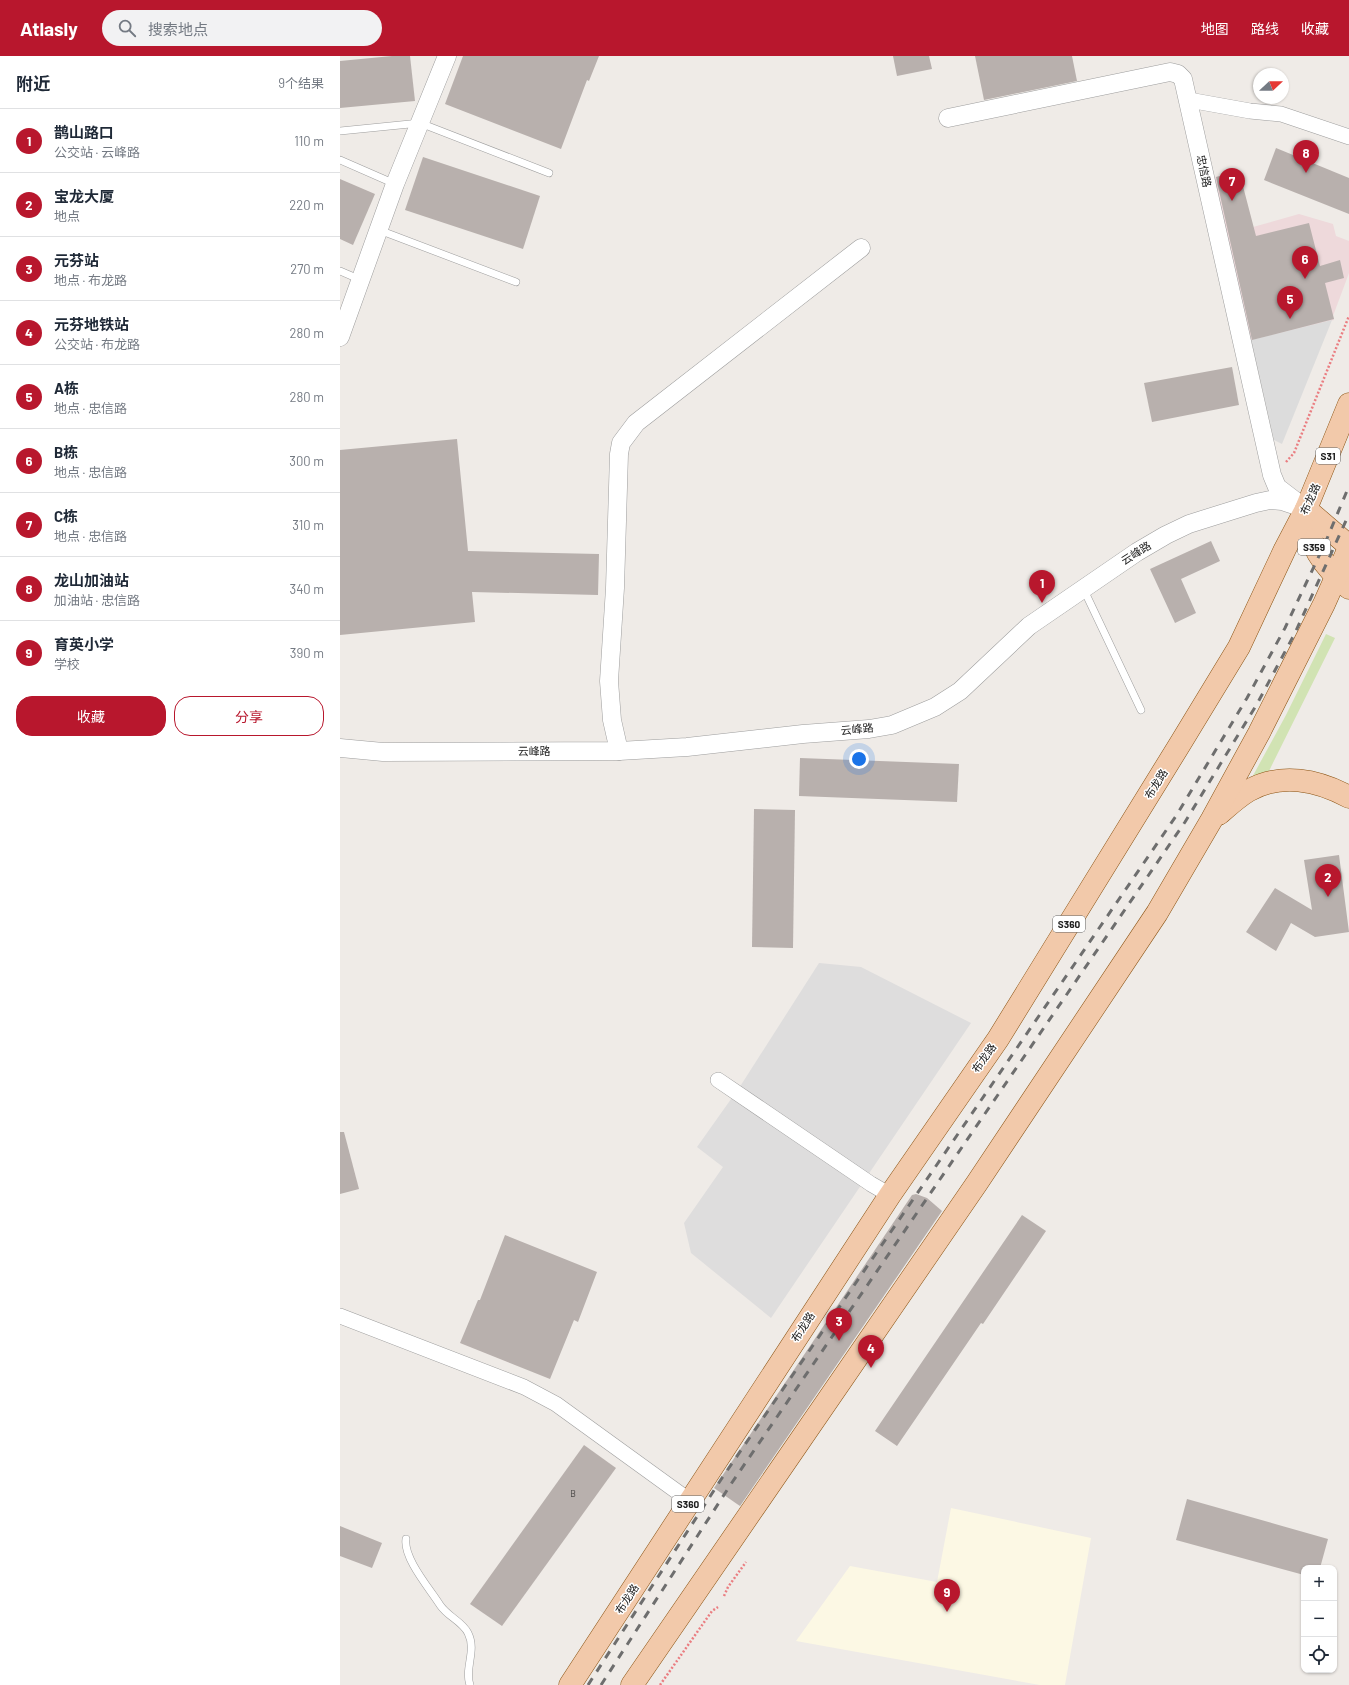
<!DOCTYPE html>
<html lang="zh">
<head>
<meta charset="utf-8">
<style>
	:root { --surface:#fff; --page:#f2f2f3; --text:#1f2937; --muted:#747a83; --line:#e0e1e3; --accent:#b8172d }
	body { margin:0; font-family:Barlow,"Noto Sans SC",sans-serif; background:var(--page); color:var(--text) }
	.controls { position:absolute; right:12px; bottom:12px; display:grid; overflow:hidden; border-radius:8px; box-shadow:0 1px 3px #0004 }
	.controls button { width:36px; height:36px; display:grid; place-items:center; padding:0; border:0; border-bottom:1px solid var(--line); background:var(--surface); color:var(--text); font:20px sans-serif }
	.compass { position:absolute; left:913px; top:12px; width:36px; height:36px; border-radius:50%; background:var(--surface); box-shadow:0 1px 3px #0004; rotate:68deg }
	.you { position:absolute; left:519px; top:703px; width:14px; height:14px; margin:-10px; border:3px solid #fff; border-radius:50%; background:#1a73e8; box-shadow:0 0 0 6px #1a73e833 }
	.badge { display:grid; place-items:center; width:26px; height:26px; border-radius:50%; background:var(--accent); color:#fff; font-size:13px; font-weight:700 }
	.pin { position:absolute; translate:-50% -33px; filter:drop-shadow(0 1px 2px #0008) }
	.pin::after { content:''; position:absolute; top:21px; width:14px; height:12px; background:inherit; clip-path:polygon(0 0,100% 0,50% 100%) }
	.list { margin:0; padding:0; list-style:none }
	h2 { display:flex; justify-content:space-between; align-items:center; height:52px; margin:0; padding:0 16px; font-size:17px }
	h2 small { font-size:13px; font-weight:400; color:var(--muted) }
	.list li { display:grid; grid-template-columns:26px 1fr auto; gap:12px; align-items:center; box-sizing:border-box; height:64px; padding:0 16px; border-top:1px solid var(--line) }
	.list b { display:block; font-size:15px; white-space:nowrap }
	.list p { margin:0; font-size:13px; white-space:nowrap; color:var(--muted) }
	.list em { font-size:13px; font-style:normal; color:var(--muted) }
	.actions { display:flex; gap:8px; padding:12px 16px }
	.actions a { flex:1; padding:9px 0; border:1px solid var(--accent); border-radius:16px; text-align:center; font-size:14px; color:var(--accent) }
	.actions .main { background:var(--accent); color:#fff }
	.icon { flex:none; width:22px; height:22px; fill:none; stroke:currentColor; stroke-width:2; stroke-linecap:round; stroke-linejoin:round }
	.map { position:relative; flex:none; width:1009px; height:1629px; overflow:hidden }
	header { display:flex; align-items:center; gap:24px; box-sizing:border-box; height:56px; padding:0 20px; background:var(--accent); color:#fff }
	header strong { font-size:19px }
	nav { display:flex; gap:22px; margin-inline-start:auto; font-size:14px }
	.search { width:280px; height:36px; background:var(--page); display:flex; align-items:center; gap:10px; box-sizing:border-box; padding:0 14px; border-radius:22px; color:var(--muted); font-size:15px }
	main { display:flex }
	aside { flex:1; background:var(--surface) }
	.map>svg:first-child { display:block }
</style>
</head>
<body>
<header>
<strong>Atlasly</strong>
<div class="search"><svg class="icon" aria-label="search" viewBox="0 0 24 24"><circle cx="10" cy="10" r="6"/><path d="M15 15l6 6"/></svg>搜索地点</div>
<nav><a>地图</a><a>路线</a><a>收藏</a></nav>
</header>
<main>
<aside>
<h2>附近<small>9个结果</small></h2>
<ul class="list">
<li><span class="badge">1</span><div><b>鹊山路口</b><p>公交站 · 云峰路</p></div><em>110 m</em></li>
<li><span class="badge">2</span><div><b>宝龙大厦</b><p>地点</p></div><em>220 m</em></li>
<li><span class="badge">3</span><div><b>元芬站</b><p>地点 · 布龙路</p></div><em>270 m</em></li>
<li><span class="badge">4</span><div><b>元芬地铁站</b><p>公交站 · 布龙路</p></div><em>280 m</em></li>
<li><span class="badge">5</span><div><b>A栋</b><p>地点 · 忠信路</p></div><em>280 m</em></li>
<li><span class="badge">6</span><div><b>B栋</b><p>地点 · 忠信路</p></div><em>300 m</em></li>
<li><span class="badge">7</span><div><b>C栋</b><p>地点 · 忠信路</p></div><em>310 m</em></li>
<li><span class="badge">8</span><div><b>龙山加油站</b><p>加油站 · 忠信路</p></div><em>340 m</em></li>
<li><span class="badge">9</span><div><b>育英小学</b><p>学校</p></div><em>390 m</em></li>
</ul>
<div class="actions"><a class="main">收藏</a><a>分享</a></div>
</aside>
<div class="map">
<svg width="1009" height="1629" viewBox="0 0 1009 1629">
	<rect width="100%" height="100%" fill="#efebe7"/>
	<!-- residential -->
	<polygon fill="#dedddd" points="479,907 521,911 631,967 431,1262 351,1197 344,1167 383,1111 357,1091 401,1029"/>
	<!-- commercial -->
	<polygon fill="#eed9db" points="899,115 913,171 959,158 993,168 996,180 1009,185 1009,217 993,260 994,264 911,284 871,122"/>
	<!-- education -->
	<polygon fill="#fcf8e4" points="611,1452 751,1482 725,1629 700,1629 456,1585 510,1510 597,1526"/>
	<!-- grass -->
	<polygon fill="#d1e3b3" points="986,578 995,582 924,725 909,727 946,659"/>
	<!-- parking -->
	<polygon fill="#dcdcdc" points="992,264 942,388 934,384 911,284"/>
	<!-- building -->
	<g fill="#b8b0ad">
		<polygon points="52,0 70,0 75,45 0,52 0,5"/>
		<polygon points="123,0 259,0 249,25 247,24 221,93 105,48"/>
		<polygon points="553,0 589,0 592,13 557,20"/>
		<polygon points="635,0 732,0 737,25 644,44"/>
		<polygon points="936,92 1009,122 1009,158 924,124"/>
		<polygon points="83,101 200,140 183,193 65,154"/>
		<polygon points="899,115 916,180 969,167 980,210 1000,204 1004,222 985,227 994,263 912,284 876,121"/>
		<polygon points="0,123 35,138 13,189 0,183"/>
		<polygon points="892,311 899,349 812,366 804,327"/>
		<polygon points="117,383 128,495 259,498 258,539 132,536 135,566 0,579 0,394"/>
		<polygon points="871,485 880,505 841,523 856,557 835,567 810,513"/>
		<polygon points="460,702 619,708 617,746 459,740"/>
		<polygon points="414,753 455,754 453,892 412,891"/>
		<polygon points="999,799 1009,876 975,881 951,867 936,895 906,876 935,832 972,854 964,804"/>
		<polygon points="0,1076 4,1076 19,1133 0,1138"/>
		<polygon points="576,1138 587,1142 602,1155 400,1450 397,1448 374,1432 572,1139"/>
		<polygon points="682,1159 706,1175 643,1268 641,1267 557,1390 535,1375"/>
		<polygon points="165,1179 257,1216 238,1266 234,1264 210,1323 120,1287 138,1244 140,1244"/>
		<polygon points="244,1389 276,1412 162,1570 130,1548"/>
		<polygon points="847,1443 988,1483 980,1512 964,1512 964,1519 836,1484"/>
		<polygon points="0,1470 42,1487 32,1512 0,1500"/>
	</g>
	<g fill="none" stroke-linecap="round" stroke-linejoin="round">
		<defs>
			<g id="service">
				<polyline points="0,75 80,67 209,117"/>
				<polyline points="0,104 55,128"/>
				<polyline points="39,174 176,226"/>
				<polyline points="0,215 21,224"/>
				<polyline points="744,534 801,654"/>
				<path d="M66,1483C63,1502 90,1533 100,1549C108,1561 122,1565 128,1577C137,1595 124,1612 130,1629"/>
			</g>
			<g id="minor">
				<polyline points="849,44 910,55 941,58 1009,81"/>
				<polyline points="378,1024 531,1128 550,1139"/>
				<polyline points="0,1260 184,1331 216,1348 350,1445"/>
			</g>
			<g id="tertiary">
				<polyline points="608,62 830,16 838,18 843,23 932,419 937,431 958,447"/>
				<polyline points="0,281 55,128 107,0"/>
				<polyline points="0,692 43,696 279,695 347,691 463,678 529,673 552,669 595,651 620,635 689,570 797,496 826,479 849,468 916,447 930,444 942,445 966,453"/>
				<polyline points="279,695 272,664 269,625 275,532 279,398 281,387 296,367 521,192"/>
			</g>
			<g id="primary">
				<path d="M966,453C967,488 983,510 1009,532"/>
				<polyline points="966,453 1009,490"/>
				<path d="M879,758C888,750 898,741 908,735C941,716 978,724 1009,741"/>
				<polyline points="230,1629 550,1139 658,983 840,688 899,591 945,493 966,453 1009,348"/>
				<polyline points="292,1629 637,1127 817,857 872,763 919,677 984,548 1009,492"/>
			</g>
		</defs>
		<!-- service casing -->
		<use href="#service" stroke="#9d9d9d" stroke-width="8"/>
		<!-- minor casing -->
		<use href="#minor" stroke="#9d9d9d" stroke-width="16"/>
		<!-- tertiary casing -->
		<use href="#tertiary" stroke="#9d9d9d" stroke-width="19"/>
		<!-- primary casing -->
		<use href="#primary" stroke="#8a5211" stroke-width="23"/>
		<!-- path -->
		<g stroke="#ea7d81" stroke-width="2.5" stroke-dasharray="2 2" stroke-linecap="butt">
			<polyline points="946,406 954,397 1009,260"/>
			<polyline points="384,1540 388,1531 406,1506"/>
			<polyline points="320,1629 372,1555 378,1551"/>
		</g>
		<!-- service -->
		<use href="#service" stroke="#fff" stroke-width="7"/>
		<!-- minor -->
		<use href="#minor" stroke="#fff" stroke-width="15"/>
		<!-- tertiary -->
		<use href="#tertiary" stroke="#fff" stroke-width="18"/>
		<!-- primary -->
		<use href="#primary" stroke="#f2c9aa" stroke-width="22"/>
		<!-- rail -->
		<g stroke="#6e6e6e" stroke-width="3" stroke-dasharray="8 8" stroke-linecap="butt">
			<polyline points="248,1629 382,1422 836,760 907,642 945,572 986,485 1009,430"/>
			<polyline points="261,1629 391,1428 845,766 917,648 955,577 1009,458"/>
		</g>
	</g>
	<g text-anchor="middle" stroke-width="3" stroke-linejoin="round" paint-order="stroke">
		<!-- number labels -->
		<g font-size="9" fill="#464443">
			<text x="233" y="1441">B</text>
		</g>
		<!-- shield labels -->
		<g fill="#fff" stroke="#636363" stroke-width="1">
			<rect x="976" y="392" width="24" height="16" rx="3"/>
			<rect x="958" y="483" width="32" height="16" rx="3"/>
			<rect x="713" y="860" width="32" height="16" rx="3"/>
			<rect x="332" y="1440" width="32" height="16" rx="3"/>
		</g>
		<g font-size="10" font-weight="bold" fill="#202020">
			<text x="988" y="404">S31</text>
			<text x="974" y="495">S359</text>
			<text x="729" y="872">S360</text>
			<text x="348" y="1452">S360</text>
		</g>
		<!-- street labels -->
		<g font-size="11" fill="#202020" stroke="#fff">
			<text transform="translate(864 115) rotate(78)" y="4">忠信路</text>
			<text transform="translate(970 443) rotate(-66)" y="4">布龙路</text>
			<text transform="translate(796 497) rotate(-32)" y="4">云峰路</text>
			<text transform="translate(517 673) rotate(-6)" y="4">云峰路</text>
			<text x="194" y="699">云峰路</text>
			<text transform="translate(816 728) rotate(-58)" y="4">布龙路</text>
			<text transform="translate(644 1002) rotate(-55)" y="4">布龙路</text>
			<text transform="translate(463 1271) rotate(-57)" y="4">布龙路</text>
			<text transform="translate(287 1543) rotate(-57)" y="4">布龙路</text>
		</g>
	</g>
</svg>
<div class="controls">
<button>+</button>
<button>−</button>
<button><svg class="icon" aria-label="locate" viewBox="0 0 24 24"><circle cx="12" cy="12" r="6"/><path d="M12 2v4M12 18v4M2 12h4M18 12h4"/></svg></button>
</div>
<svg class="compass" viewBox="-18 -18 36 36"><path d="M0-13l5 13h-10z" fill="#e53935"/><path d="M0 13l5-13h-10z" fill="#747a83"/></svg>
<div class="you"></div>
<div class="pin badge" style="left:702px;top:547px">1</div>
<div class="pin badge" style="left:988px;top:841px">2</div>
<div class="pin badge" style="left:499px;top:1285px">3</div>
<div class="pin badge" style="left:531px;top:1312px">4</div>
<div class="pin badge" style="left:950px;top:263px">5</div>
<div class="pin badge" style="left:965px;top:223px">6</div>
<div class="pin badge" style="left:892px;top:145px">7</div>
<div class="pin badge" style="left:966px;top:117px">8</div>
<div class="pin badge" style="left:607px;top:1556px">9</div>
</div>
</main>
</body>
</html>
